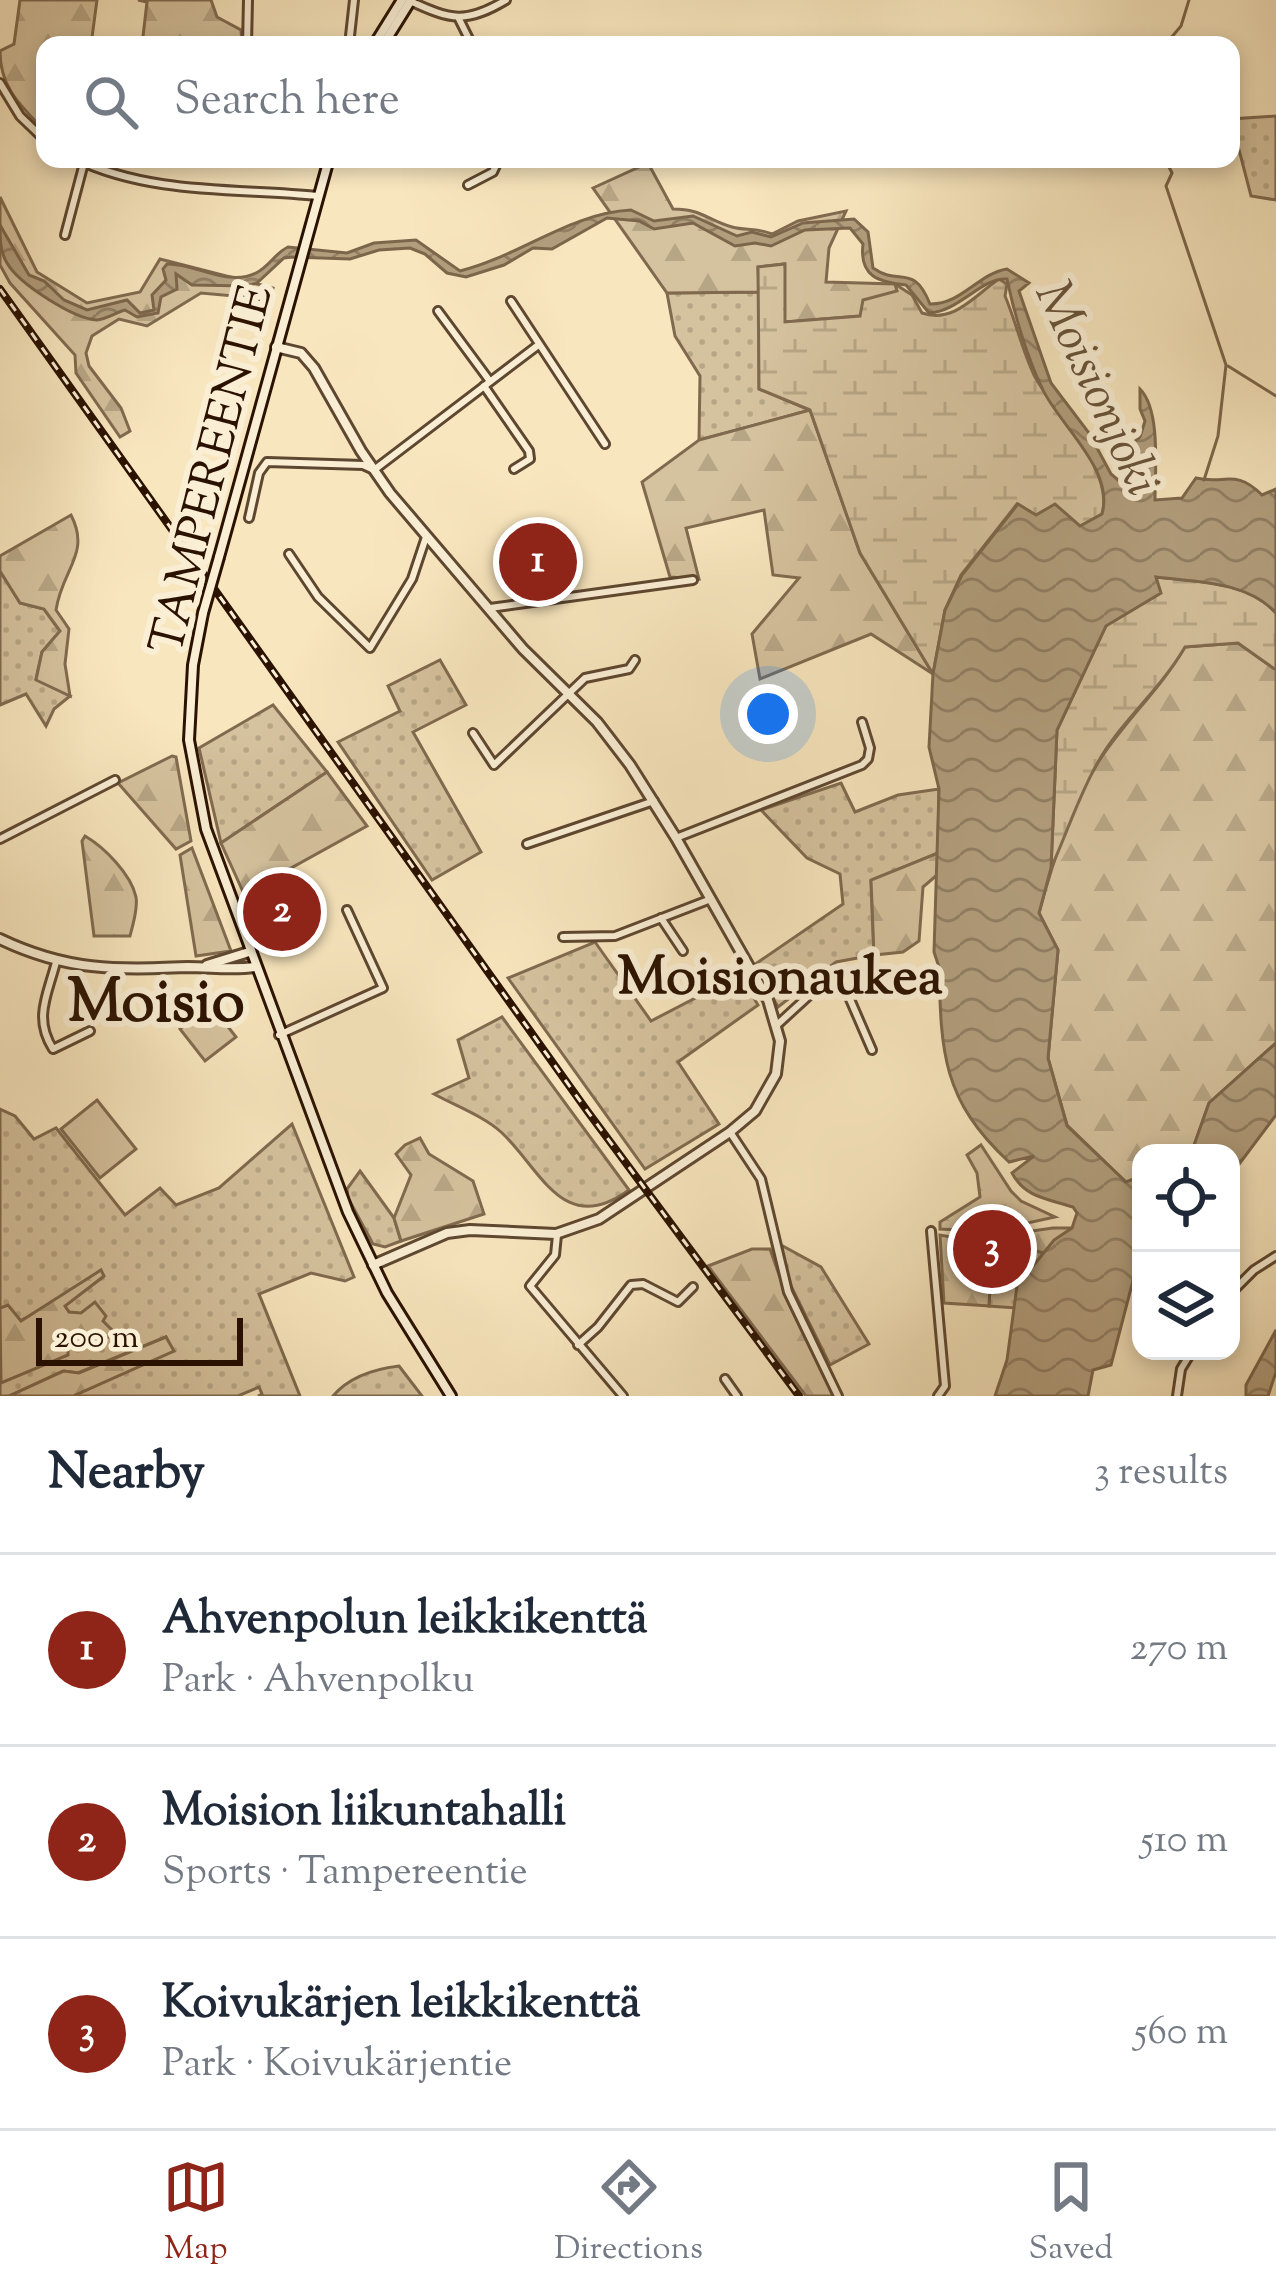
<!DOCTYPE html>
<html lang="en">
<head>
<meta charset="utf-8">
<style>
	:root { --surface:#fff; --page:#f6f6f7; --text:#1f2937; --muted:#747a83; --line:#e0e1e3; --accent:#8f2418 }
	body { margin:0; font-family:"Sorts Mill Goudy",serif; background:var(--page); color:var(--text) }
	.controls { position:absolute; right:36px; bottom:36px; display:grid; overflow:hidden; border-radius:24px; box-shadow:0 6px 18px #0003 }
	.controls button { width:108px; height:108px; display:grid; place-items:center; padding:0; border:0; border-bottom:3px solid var(--line); background:var(--surface); color:var(--text); font:60px sans-serif }
	.scale { position:absolute; left:36px; bottom:30px; width:207px; box-sizing:border-box; padding-left:12px; border:6px solid #2b1200; border-top:0; font-size:33px; line-height:42px; white-space:nowrap; color:#2b1200; -webkit-text-stroke:9px #faefd5; paint-order:stroke }
	.you { position:absolute; left:768px; top:714px; width:42px; height:42px; margin:-30px; border:9px solid #fff; border-radius:50%; background:#1a73e8; box-shadow:0 0 0 18px #1a73e833 }
	.badge { display:grid; place-items:center; width:78px; height:78px; border-radius:50%; background:var(--accent); color:#fff; font-size:39px; font-weight:700 }
	.pin { position:absolute; translate:-50% -50%; border:6px solid #fff; box-shadow:0 3px 12px #0006 }
	.list { margin:0; padding:0; list-style:none }
	h2 { display:flex; justify-content:space-between; align-items:center; height:156px; margin:0; padding:0 48px; font-size:51px }
	h2 small { font-size:39px; font-weight:400; color:var(--muted) }
	.list li { display:grid; grid-template-columns:78px 1fr auto; gap:36px; align-items:center; box-sizing:border-box; height:192px; padding:0 48px; border-top:3px solid var(--line) }
	.list b { display:block; font-size:45px; white-space:nowrap }
	.list p { margin:0; font-size:39px; white-space:nowrap; color:var(--muted) }
	.list em { font-size:39px; font-style:normal; color:var(--muted) }
	.icon { flex:none; width:66px; height:66px; fill:none; stroke:currentColor; stroke-width:2; stroke-linecap:round; stroke-linejoin:round }
	.map { position:relative; flex:none; width:1276px; height:1396px; overflow:hidden }
	.search { position:absolute; background:var(--surface); box-shadow:0 6px 18px #0003; left:36px; right:36px; top:36px; height:132px; display:flex; align-items:center; gap:30px; box-sizing:border-box; padding:0 42px; border-radius:24px; color:var(--muted); font-size:45px }
	.sheet { height:732px; background:var(--surface) }
	nav { display:flex; justify-content:space-around; align-items:center; box-sizing:border-box; height:168px; border-top:3px solid var(--line); background:var(--surface); font-size:33px; color:var(--muted) }
	nav a { display:grid; justify-items:center; gap:6px }
	nav .on { color:var(--accent) }
	.map>svg:first-child { display:block }
</style>
</head>
<body>
<div class="map">
<svg width="1276" height="1396" viewBox="0 0 1276 1396">
	<defs>
		<pattern id="grass-dots" width="8" height="8" patternUnits="userSpaceOnUse" patternTransform="scale(3)"><rect width="8" height="8" fill="#d5c29e"/><path d="M2 2h.1M6 6h.1" fill="none" stroke="#b7a686" stroke-width="1.8" stroke-linecap="round"/></pattern>
		<pattern id="forest-firs" width="22" height="20" patternUnits="userSpaceOnUse" patternTransform="scale(3)"><rect width="22" height="20" fill="#d5c29e"/><path d="M5 1l3.5 6h-7zM16 11l3.5 6h-7z" fill="#b7a686"/></pattern>
		<pattern id="wetland-marsh" width="20" height="14" patternUnits="userSpaceOnUse" patternTransform="scale(3)"><rect width="20" height="14" fill="#d5c29e"/><path d="M1 5h8M5 5V1M11 12h8M15 12V8" fill="none" stroke="#b7a686"/></pattern>
		<pattern id="water-waves" width="16" height="10" patternUnits="userSpaceOnUse" patternTransform="scale(3)"><rect width="16" height="10" fill="#b29e7d"/><path d="M0 5q4-4 8 0t8 0" fill="none" stroke="#917f64"/></pattern>
	</defs>
	<rect width="100%" height="100%" fill="#f8e6be"/>
	<filter id="stains"><feTurbulence type="fractalNoise" baseFrequency=".00167" numOctaves="4"/><feColorMatrix values="0 0 0 0 .2 0 0 0 0 .09 0 0 0 0 .02 0 0 0 .5 -.17"/></filter>
	<radialGradient id="worn" r=".72"><stop offset=".6" stop-color="#630" stop-opacity="0"/><stop offset="1" stop-color="#630" stop-opacity=".3"/></radialGradient>
	<!-- grass -->
	<g fill="url(#grass-dots)" stroke="#806a4f" stroke-width="3">
		<polygon points="1276,116 1276,200 1251,196 1231,119"/>
		<polygon points="759,292 759,389 810,410 699,440 700,376 675,336 667,293"/>
		<polygon points="0,571 20,603 44,609 60,631 42,652 36,679 70,696 54,709 46,726 26,694 0,705"/>
		<polygon points="440,660 466,705 413,732 481,852 432,880 338,742 400,711 388,686"/>
		<polygon points="273,705 327,772 221,843 199,748"/>
		<polygon points="841,783 855,812 898,795 939,789 938,853 871,881 874,955 836,962 778,1007 754,965 843,904 840,874 807,858 761,810"/>
		<polygon points="595,942 651,1021 740,975 758,1005 678,1062 719,1124 645,1169 508,978"/>
		<path d="M502,1017L629,1190C563,1238 541,1169 501,1132C483,1116 456,1106 434,1094L469,1078L458,1040Z"/>
		<polygon points="0,1109 15,1116 34,1139 56,1128 125,1215 160,1188 176,1205 219,1188 292,1124 354,1277 345,1281 311,1273 259,1294 300,1396 258,1396 262,1394 259,1387 238,1396 73,1396 173,1351 166,1337 78,1373 63,1371 9,1396 0,1396 0,1382 67,1355 68,1347 81,1331 107,1326 102,1320 69,1312 64,1306 103,1277 20,1321 8,1306 0,1308"/>
		<polygon points="360,1171 394,1218 401,1241 385,1247 373,1244 348,1198 347,1189"/>
		<polygon points="1013,1244 1044,1253 1017,1286 1016,1308 989,1306 991,1268"/>
		<polygon points="781,1245 821,1267 869,1344 830,1365 788,1280"/>
		<path d="M399,1366L422,1396H333C349,1377 374,1369 399,1366Z"/>
	</g>
	<!-- forest -->
	<g fill="url(#forest-firs)" stroke="#806a4f" stroke-width="3">
		<path d="M20,0H97L91,45H45V131C21,106 0,88 0,51L14,44Z"/>
		<polygon points="138,0 211,0 217,17 241,30 242,45 142,45 147,2"/>
		<path d="M648,163L673,209C702,209 707,220 732,227C746,231 755,227 772,234L798,221L846,211L829,248L826,282L895,284L898,290L861,316L784,322V264L758,267L759,292L667,293L593,188Z"/>
		<polygon points="0,197 37,272 87,303 140,292 160,259 273,288 269,306 256,298 201,293 147,326 119,319 92,336 86,353 89,366 121,408 130,431 120,437 76,373 75,355 10,283 0,265"/>
		<polygon points="810,410 860,553 933,674 871,634 760,679 752,634 799,578 773,575 764,510 686,528 699,579 670,577 642,482 699,440"/>
		<path d="M71,515C91,554 62,569 56,610L69,629L65,664L70,696L36,680L42,652L60,631L44,609L20,603L0,571V556Z"/>
		<path d="M1238,643L1276,670V1043L1209,1103L1192,1151L1141,1153V1176L1127,1183L1067,1125L1048,1058L1058,950L1039,913C1052,864 1073,800 1101,758C1127,719 1161,688 1185,647Z"/>
		<polygon points="172,756 176,757 191,841 176,849 118,783"/>
		<polygon points="327,772 367,826 244,894 221,843"/>
		<path d="M85,836C104,847 131,874 136,897C138,909 133,924 130,936H94L82,841Z"/>
		<polygon points="192,848 231,951 196,956 180,855"/>
		<polygon points="938,853 937,875 923,887 919,941 903,952 874,955 871,880"/>
		<polygon points="420,1138 429,1154 473,1181 484,1214 401,1241 394,1218 411,1175 396,1154 405,1145"/>
		<polygon points="981,1145 1011,1191 1021,1201 1055,1217 995,1230 989,1218 975,1216 959,1230 940,1229 940,1222 980,1197 977,1173 967,1155"/>
		<polygon points="1053,1228 1072,1228 1044,1253 1012,1245 991,1268 989,1306 944,1303 940,1235 968,1240"/>
		<polygon points="752,1249 770,1249 790,1306 834,1396 806,1396 708,1266"/>
		<polygon points="101,1270 104,1276 65,1306 69,1312 81,1313 95,1302 106,1316 103,1321 115,1333 103,1340 81,1331 68,1346 68,1355 1,1383 0,1308 8,1305 21,1321"/>
		<polygon points="166,1337 174,1351 73,1396 9,1396 64,1371 79,1373"/>
	</g>
	<!-- wetland -->
	<g fill="url(#wetland-marsh)" stroke="#806a4f" stroke-width="3">
		<path d="M785,264V322L860,316L863,300L897,291L895,284L912,295L922,313C954,324 975,295 999,279L1007,284L1005,296C1016,322 1022,350 1034,375C1053,412 1115,469 1102,514L1080,527L1036,516L1017,504L961,575L945,610L933,674L860,553L810,410L759,389L758,267Z"/>
		<path d="M1155,577C1195,581 1247,581 1276,613V670L1238,643L1185,647C1160,690 1122,720 1098,762C1079,795 1067,833 1051,868L1057,730L1106,625L1160,593Z"/>
	</g>
	<!-- green -->
	<g fill="#d5c29e" stroke="#806a4f" stroke-width="3">
		<polygon points="211,1005 236,1037 205,1061 180,1029"/>
		<polygon points="97,1100 136,1149 100,1178 61,1129"/>
	</g>
	<!-- water -->
	<g fill="url(#water-waves)" stroke="#7c664b" stroke-width="3">
		<path d="M631,210L654,221L693,216L737,236L752,232L771,237L803,223L854,219L868,232L873,268C900,287 913,262 930,304C961,305 979,273 1007,269L1029,283L1019,291L1051,383L1089,433L1111,474L1125,486H1134L1129,471L1132,459L1125,450L1140,437L1145,421L1140,409V389C1161,410 1155,471 1155,500L1182,498L1196,478C1225,485 1235,468 1262,495L1276,489V613C1247,581 1196,582 1156,577L1161,593L1106,626L1057,730L1051,868L1039,913L1058,950L1048,1058L1067,1126L1126,1182L1141,1176V1250L1111,1365L1093,1370L1088,1396H995L1007,1360L1017,1286L1054,1240L1072,1228L1077,1213L1073,1207C1049,1199 1025,1198 1012,1173L1034,1156L1009,1162C942,1100 941,1052 939,967L934,952L939,789L929,747L933,674L945,610L962,575L1018,504L1036,515L1055,504L1080,526L1102,514C1115,469 1058,424 1042,388C1027,357 1014,313 1007,279C982,277 960,311 929,313L906,285C879,282 859,277 863,244L850,228L805,230L771,246L755,243L735,246L693,223L654,229L639,221L607,218L552,249L533,248L504,265L466,277L447,273L425,254L410,248L379,250L350,259L292,257L284,258L257,283L247,286L192,285L176,274L177,289L161,297L158,313L137,317L125,310C117,312 105,320 97,320C74,319 19,284 7,263C0,252 0,238 0,225L29,275L44,281L64,300L87,310L127,300L140,313L154,310L152,295L166,280L163,269L167,264C195,263 227,287 256,273C269,267 275,253 288,247L347,253L374,243L416,240L460,271C520,256 570,213 631,210Z"/>
		<polygon points="1276,1043 1276,1115 1231,1175 1231,1153 1188,1153 1192,1151 1209,1103"/>
		<polygon points="1276,1330 1276,1372 1268,1396 1246,1396 1246,1385"/>
	</g>
	<g fill="none" stroke-linecap="round" stroke-linejoin="round">
		<!-- stream -->
		<g stroke="#7c664b" stroke-width="3">
			<polyline points="1165,45 1181,26 1189,0"/>
			<polyline points="1165,159 1172,173 1166,186 1226,365 1218,436 1204,480"/>
			<polyline points="1228,366 1276,396"/>
		</g>
		<defs>
			<g id="minor">
				<path d="M410,1C451,20 466,24 506,0"/>
				<polyline points="459,19 472,45"/>
				<polyline points="247,45 248,0"/>
				<polyline points="349,45 354,0"/>
				<polyline points="0,83 20,116 45,140"/>
				<path d="M76,159C152,195 237,188 318,196"/>
				<polyline points="468,185 493,172 499,159"/>
				<polyline points="65,235 84,163"/>
				<polyline points="511,301 605,444"/>
				<polyline points="438,311 489,380"/>
				<polyline points="484,386 529,451 530,459 514,469"/>
				<polyline points="249,518 259,473 267,462 363,465 374,470 537,346"/>
				<polyline points="289,554 318,597 370,648 412,579 426,537"/>
				<polyline points="490,608 693,580"/>
				<polyline points="473,733 494,765 585,678 629,669 635,660"/>
				<polyline points="676,838 862,765 868,759 870,748 862,722"/>
				<polyline points="0,839 115,780"/>
				<polyline points="527,844 654,801"/>
				<polyline points="661,918 683,951"/>
				<polyline points="563,937 615,936 711,899"/>
				<path d="M56,962C48,994 33,1018 53,1049L90,1031"/>
				<polyline points="778,1024 827,979 834,978 846,990 872,1050"/>
				<polyline points="279,1035 383,988 347,910"/>
				<polyline points="730,1132 761,1179 788,1292 838,1396"/>
				<polyline points="931,1231 945,1386 938,1396"/>
				<polyline points="557,1235 555,1255 530,1286 623,1396"/>
				<polyline points="1231,1293 1254,1270 1276,1256"/>
				<polyline points="578,1345 598,1327 631,1285 643,1284 678,1302 693,1287"/>
				<polyline points="725,1379 737,1396"/>
				<polyline points="1177,1396 1181,1369 1192,1351"/>
			</g>
			<g id="tertiary">
				<polyline points="276,347 301,353 314,368 361,451 390,493 523,649 597,722 630,765 676,838 768,1000 780,1041 776,1074 755,1111 730,1132 599,1219 556,1234 470,1230 447,1233 373,1265"/>
				<path d="M0,939C67,971 115,970 188,967C211,967 232,970 255,967"/>
				<polyline points="207,965 249,952"/>
			</g>
			<g id="secondary">
				<polyline points="374,45 402,0"/>
				<polyline points="383,45 411,0"/>
				<polyline points="219,557 329,159"/>
				<polyline points="203,613 193,665 189,740 206,829 348,1212 387,1293 451,1396"/>
			</g>
		</defs>
		<!-- minor casing -->
		<use href="#minor" stroke="#5e4730" stroke-width="12"/>
		<!-- tertiary casing -->
		<use href="#tertiary" stroke="#5e4730" stroke-width="14"/>
		<!-- secondary casing -->
		<use href="#secondary" stroke="#2b1200" stroke-width="14"/>
		<!-- minor -->
		<use href="#minor" stroke="#faefd5" stroke-width="6"/>
		<!-- tertiary -->
		<use href="#tertiary" stroke="#faefd5" stroke-width="8"/>
		<!-- secondary -->
		<use href="#secondary" stroke="#faefd5" stroke-width="8"/>
		<defs>
			<polyline id="rail" points="0,289 588,1112 799,1396"/>
		</defs>
		<!-- rail casing -->
		<use href="#rail" stroke="#2b1200" stroke-width="8"/>
		<!-- rail -->
		<use href="#rail" stroke="#faefd5" stroke-width="3" stroke-dasharray="9" stroke-linecap="butt"/>
		<defs>
			<polyline id="secondary-bridge" points="203,613 219,557"/>
		</defs>
		<!-- secondary-bridge casing -->
		<use href="#secondary-bridge" stroke="#2b1200" stroke-width="14" stroke-linecap="butt"/>
		<!-- secondary-bridge -->
		<use href="#secondary-bridge" stroke="#faefd5" stroke-width="8"/>
	</g>
	<g text-anchor="middle" stroke-width="12" stroke-linejoin="round" paint-order="stroke">
		<!-- street labels -->
		<g font-size="48" fill="#2b1200" stroke="#faefd5">
			<text transform="translate(209 469) rotate(-76)" y="17">TAMPEREENTIE</text>
		</g>
		<!-- water labels -->
		<g font-size="51" font-style="italic" fill="#685138" stroke="#faefd5">
			<text transform="translate(1100 387) rotate(65)" y="18">Moisionjoki</text>
		</g>
		<!-- quarter labels -->
		<g font-size="54" font-weight="bold" fill="#2b1200" stroke="#faefd5">
			<text x="780" y="993">Moisionaukea</text>
		</g>
		<!-- district labels -->
		<g font-size="60" font-weight="bold" fill="#2b1200" stroke="#faefd5">
			<text x="156" y="1020">Moisio</text>
		</g>
	</g>
	<rect width="100%" height="100%" filter="url(#stains)"/>
	<rect width="100%" height="100%" fill="url(#worn)"/>
</svg>
<div class="controls">
<button><svg class="icon" aria-label="locate" viewBox="0 0 24 24"><circle cx="12" cy="12" r="6"/><path d="M12 2v4M12 18v4M2 12h4M18 12h4"/></svg></button>
<button><svg class="icon" aria-label="layers" viewBox="0 0 24 24"><path d="M12 4l9 5-9 5-9-5zM3 14l9 5 9-5"/></svg></button>
</div>
<div class="scale">200 m</div>
<div class="you"></div>
<div class="pin badge" style="left:538px;top:562px">1</div>
<div class="pin badge" style="left:282px;top:912px">2</div>
<div class="pin badge" style="left:992px;top:1249px">3</div>
<div class="search"><svg class="icon" aria-label="search" viewBox="0 0 24 24"><circle cx="10" cy="10" r="6"/><path d="M15 15l6 6"/></svg>Search here</div>
</div>
<section class="sheet">
<h2>Nearby<small>3 results</small></h2>
<ul class="list">
<li><span class="badge">1</span><div><b>Ahvenpolun leikkikenttä</b><p>Park · Ahvenpolku</p></div><em>270 m</em></li>
<li><span class="badge">2</span><div><b>Moision liikuntahalli</b><p>Sports · Tampereentie</p></div><em>510 m</em></li>
<li><span class="badge">3</span><div><b>Koivukärjen leikkikenttä</b><p>Park · Koivukärjentie</p></div><em>560 m</em></li>
</ul>
</section>
<nav>
<a class="on"><svg class="icon" aria-label="map" viewBox="0 0 24 24"><path d="M3 6l6-2 6 2 6-2v14l-6 2-6-2-6 2zM9 4v14M15 6v14"/></svg>Map</a>
<a><svg class="icon" aria-label="directions" viewBox="0 0 24 24"><path d="M12 3l9 9-9 9-9-9zM9 14v-3h6M13 9l2 2-2 2"/></svg>Directions</a>
<a><svg class="icon" aria-label="saved" viewBox="0 0 24 24"><path d="M7 4h10v16l-5-4-5 4z"/></svg>Saved</a>
</nav>
</body>
</html>
